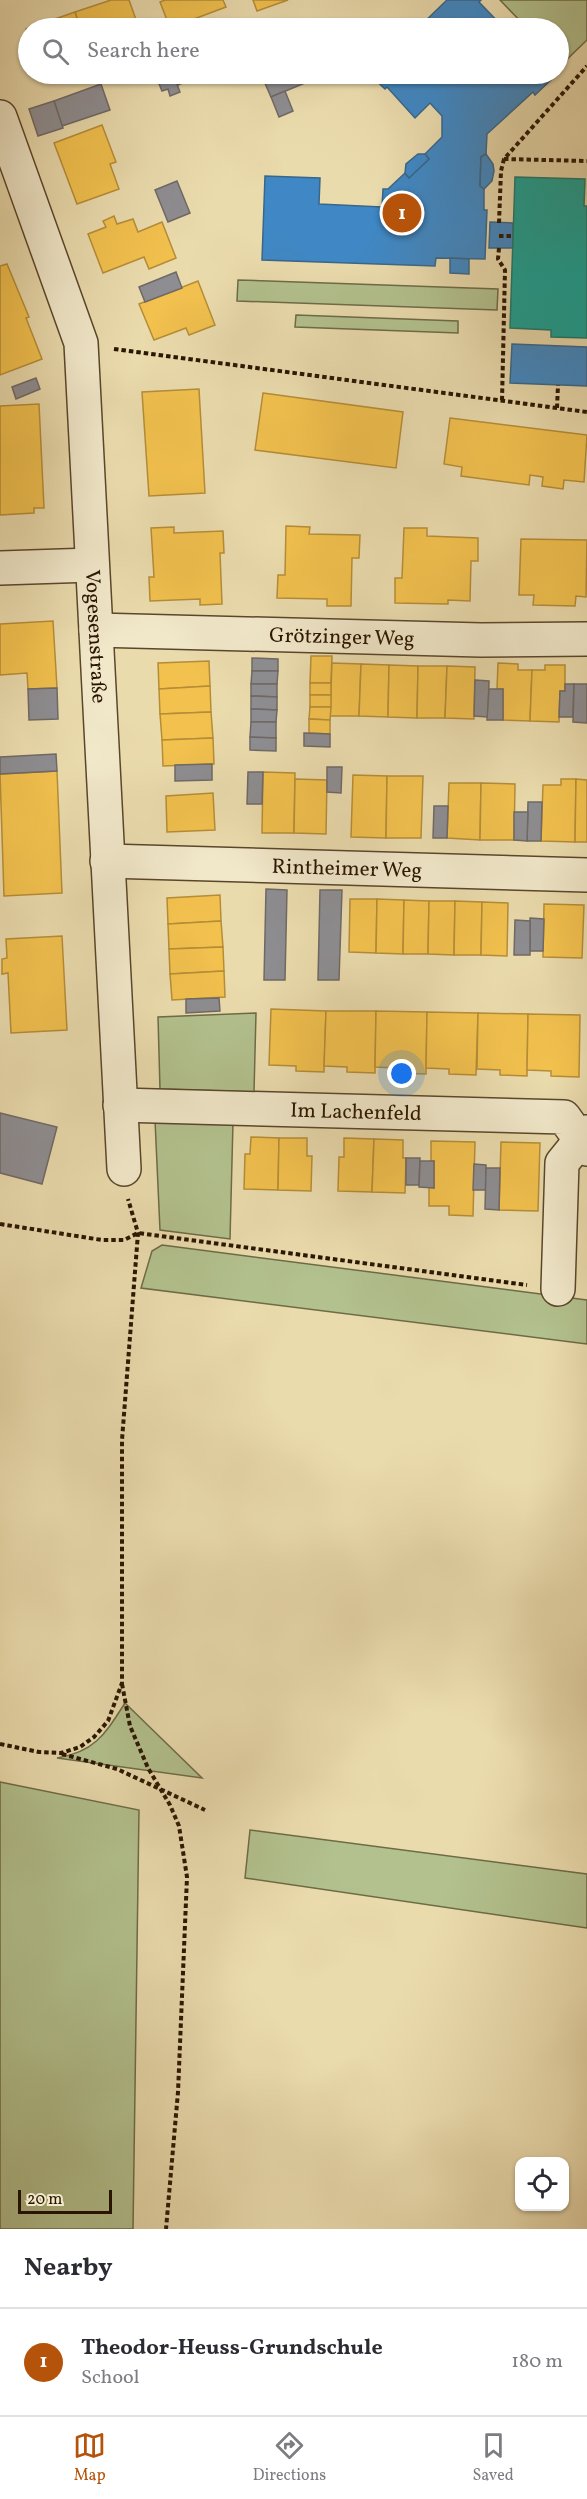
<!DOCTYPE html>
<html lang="en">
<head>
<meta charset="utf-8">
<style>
	:root { --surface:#fff; --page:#f7f7f7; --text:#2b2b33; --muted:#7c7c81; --line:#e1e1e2; --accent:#b45309 }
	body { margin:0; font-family:Vollkorn,serif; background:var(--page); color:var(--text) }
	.controls { position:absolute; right:18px; bottom:18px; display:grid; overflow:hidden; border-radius:12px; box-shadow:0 2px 4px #0004 }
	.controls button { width:54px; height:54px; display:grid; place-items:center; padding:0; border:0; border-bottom:2px solid var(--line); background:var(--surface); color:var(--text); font:30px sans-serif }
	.scale { position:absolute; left:18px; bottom:15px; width:94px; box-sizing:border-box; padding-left:6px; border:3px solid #2a1500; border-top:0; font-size:16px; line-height:21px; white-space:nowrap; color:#2a1500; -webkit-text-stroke:4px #f1e8ca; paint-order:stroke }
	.you { position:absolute; left:402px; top:1074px; width:21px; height:21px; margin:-15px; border:4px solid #fff; border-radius:50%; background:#1a73e8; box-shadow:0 0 0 9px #1a73e833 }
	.badge { display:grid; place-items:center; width:39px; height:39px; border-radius:50%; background:var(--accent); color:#fff; font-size:20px; font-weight:700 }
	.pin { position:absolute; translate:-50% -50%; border:3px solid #fff; box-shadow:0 2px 6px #0006 }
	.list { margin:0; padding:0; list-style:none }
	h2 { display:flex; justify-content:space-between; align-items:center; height:78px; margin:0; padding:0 24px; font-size:26px }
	h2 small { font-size:20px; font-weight:400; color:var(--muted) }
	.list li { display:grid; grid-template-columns:39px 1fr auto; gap:18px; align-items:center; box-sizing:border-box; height:108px; padding:0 24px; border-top:2px solid var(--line) }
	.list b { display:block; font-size:22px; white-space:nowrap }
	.list p { margin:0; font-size:20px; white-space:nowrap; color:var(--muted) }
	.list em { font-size:20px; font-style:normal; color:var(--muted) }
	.icon { flex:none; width:33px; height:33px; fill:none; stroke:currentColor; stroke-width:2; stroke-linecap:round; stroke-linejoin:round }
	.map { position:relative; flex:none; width:587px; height:2229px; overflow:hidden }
	.search { position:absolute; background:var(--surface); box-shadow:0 2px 4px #0004; left:18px; right:18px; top:18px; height:66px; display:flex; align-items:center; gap:15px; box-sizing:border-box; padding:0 21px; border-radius:33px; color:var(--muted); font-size:22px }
	.sheet { height:186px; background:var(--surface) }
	nav { display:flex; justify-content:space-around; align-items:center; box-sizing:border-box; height:84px; border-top:2px solid var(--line); background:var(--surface); font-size:16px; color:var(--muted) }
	nav a { display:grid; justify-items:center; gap:3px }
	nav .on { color:var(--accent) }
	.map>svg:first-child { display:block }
</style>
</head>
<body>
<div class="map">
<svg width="587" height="2229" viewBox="0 0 587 2229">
	<rect width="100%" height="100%" fill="#eadbad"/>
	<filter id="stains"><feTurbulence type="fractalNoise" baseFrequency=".00333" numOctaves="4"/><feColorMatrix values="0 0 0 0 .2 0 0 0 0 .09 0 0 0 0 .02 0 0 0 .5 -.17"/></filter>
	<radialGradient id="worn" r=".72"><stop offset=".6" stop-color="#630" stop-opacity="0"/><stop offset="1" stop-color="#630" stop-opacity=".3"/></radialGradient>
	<!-- green -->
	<g fill="#b2c18e" stroke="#6e6b47" stroke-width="1.5">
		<polygon points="500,0 587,0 587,40 561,65 559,62 558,28 527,28"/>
		<polygon points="238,280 498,289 497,310 237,301"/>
		<polygon points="296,315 458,321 458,333 295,327"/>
		<polygon points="256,1013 254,1092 160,1089 158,1017"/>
		<polygon points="155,1120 233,1122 230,1239 160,1230"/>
		<polygon points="162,1245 587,1300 587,1344 141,1288 152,1251"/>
		<path d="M125,1703L202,1778L57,1758C95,1752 105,1734 125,1703Z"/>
		<polygon points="0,1782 139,1810 133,2229 0,2229"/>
		<polygon points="250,1830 587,1874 587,1928 245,1878"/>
	</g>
	<!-- homes -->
	<g fill="#f2c14e" stroke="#b68d37" stroke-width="1.5">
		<polygon points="111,0 129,0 139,28 80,28 75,12"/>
		<polygon points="165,0 223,0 226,7 170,28 160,2"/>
		<polygon points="253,0 288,0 257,11"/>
		<polygon points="75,12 80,28 28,28 28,37 26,29"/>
		<polygon points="102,125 116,162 110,164 119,189 77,204 54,143"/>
		<polygon points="114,216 117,224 133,219 138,232 162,222 176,258 149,269 144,257 103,273 88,234 106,227 103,221"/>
		<polygon points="7,264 29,317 26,318 42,359 0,375 0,266"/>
		<polygon points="198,281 215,325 189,335 186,328 154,340 139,304"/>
		<polygon points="199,389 205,493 149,496 142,392"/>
		<polygon points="263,393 403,412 396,468 255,450"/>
		<polygon points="39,404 44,508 34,508 34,513 0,515 0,406"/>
		<polygon points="450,418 587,435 584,482 564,480 563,489 542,486 543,477 530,475 529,485 461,476 462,467 444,464"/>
		<polygon points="286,526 310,527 309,534 360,535 359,558 352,558 351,606 327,606 327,599 277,598 278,575 285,575"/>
		<polygon points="174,527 174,533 223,531 224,553 220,553 222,604 200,605 200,599 150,601 149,577 154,577 151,528"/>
		<polygon points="404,528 427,528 427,536 478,538 478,561 471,561 470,601 448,600 448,604 395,603 395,578 402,578"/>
		<polygon points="521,539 587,540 586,597 576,596 575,606 533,605 534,595 519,595"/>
		<polygon points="53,621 57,688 28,689 27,673 0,675 0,624"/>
		<polygon points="311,656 332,656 331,683 310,683"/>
		<polygon points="209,661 210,686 159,689 158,663"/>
		<polygon points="332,663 361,664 359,716 330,716"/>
		<polygon points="498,663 518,664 518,670 532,670 530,721 503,720 503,689 497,689"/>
		<polygon points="361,664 389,665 388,717 359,716"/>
		<polygon points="389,665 418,666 417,718 388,717"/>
		<polygon points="545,665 565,665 565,691 560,691 559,722 530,721 532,670 545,670"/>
		<polygon points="418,666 447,666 445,718 417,718"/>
		<polygon points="447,666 475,667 474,719 445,718"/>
		<rect x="310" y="683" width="21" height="12"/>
		<polygon points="210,686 211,712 160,714 159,689"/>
		<rect x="310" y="695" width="21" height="12"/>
		<polygon points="310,707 331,707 330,720 309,719"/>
		<polygon points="211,712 213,738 162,740 160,714"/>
		<polygon points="309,719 330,720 330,734 309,733"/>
		<polygon points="213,738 214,764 163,766 162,740"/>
		<polygon points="57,771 62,893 4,896 0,774"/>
		<polygon points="263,772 295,773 294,833 262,833"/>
		<polygon points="353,775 387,776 386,838 351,837"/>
		<polygon points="387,776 423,776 421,838 386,838"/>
		<polygon points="295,779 327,780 326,834 294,833"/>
		<polygon points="561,779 576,779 575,842 541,841 543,785 561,785"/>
		<polygon points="576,779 587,780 587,842 575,842"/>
		<polygon points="449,783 481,783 480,840 447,838"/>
		<polygon points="481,783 515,784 514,840 480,840"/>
		<polygon points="213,793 215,830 167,832 166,796"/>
		<polygon points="220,895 221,921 168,924 167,898"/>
		<polygon points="350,899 377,899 376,953 349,952"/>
		<polygon points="377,899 404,900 403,954 376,953"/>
		<polygon points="404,900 429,901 428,954 403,954"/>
		<polygon points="429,901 455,901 454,955 428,954"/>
		<polygon points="455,901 482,902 481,955 454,955"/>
		<polygon points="482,902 508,903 507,956 481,955"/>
		<polygon points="544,904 584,905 582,958 543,957"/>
		<polygon points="221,921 223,947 169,949 168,924"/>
		<polygon points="62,936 67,1030 11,1033 8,973 2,974 2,959 7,958 6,939"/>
		<polygon points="223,947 224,971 170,974 169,949"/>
		<polygon points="224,971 225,997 172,1000 170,974"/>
		<polygon points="271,1009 326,1011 324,1072 296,1071 296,1066 269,1065"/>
		<polygon points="326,1011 376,1011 375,1073 347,1072 347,1067 324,1066"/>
		<polygon points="376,1011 427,1012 426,1074 398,1073 398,1068 375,1067"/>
		<polygon points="427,1012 478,1013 476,1075 449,1074 449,1069 426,1068"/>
		<polygon points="478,1013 528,1014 527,1076 500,1075 500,1070 477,1069"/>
		<polygon points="528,1014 580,1015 579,1077 551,1076 551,1071 527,1070"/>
		<polygon points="251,1137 279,1138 278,1190 244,1189 245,1154 250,1154"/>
		<polygon points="279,1138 307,1138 307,1156 312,1156 311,1191 278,1190"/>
		<polygon points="344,1138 374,1139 372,1192 338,1191 339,1157 344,1157"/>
		<polygon points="374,1139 403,1140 403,1158 406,1158 405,1193 372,1192"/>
		<polygon points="431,1141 475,1142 473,1216 449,1215 449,1206 429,1206 429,1187 434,1188 434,1161 431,1161"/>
		<polygon points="501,1142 540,1143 538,1211 499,1210"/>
	</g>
	<!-- schools -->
	<g fill="#3f88c5" stroke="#39668a" stroke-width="1.5">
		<polygon points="447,0 481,0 479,2 504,28 418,28"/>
		<polygon points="369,74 550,74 552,76 549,77 551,80 535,95 533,92 487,134 486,154 481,157 480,186 484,189 484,210 487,210 485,259 436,258 435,266 262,260 265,176 320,178 319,204 382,207 383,189 388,189 405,173 409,178 429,159 425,154 442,137 442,116 430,103 415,118 387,87 385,89"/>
		<polygon points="418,154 425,154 429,159 409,178 405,173 406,164"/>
		<polygon points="486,154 493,164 494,171 492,181 484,189 480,186 481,157"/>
		<polygon points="490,222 513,223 513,248 489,248"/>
		<polygon points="450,258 469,259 469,274 450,273"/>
		<polygon points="512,344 587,347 587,386 510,383"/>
	</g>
	<!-- public -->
	<polygon fill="#17a398" stroke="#1d786a" stroke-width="1.5" points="515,177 585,179 584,206 587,206 587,338 551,337 551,330 510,328"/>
	<!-- industry -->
	<g fill="#8d8d92" stroke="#6f6966" stroke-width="1.5">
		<polygon points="155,74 173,74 180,92 170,96 168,89 162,91"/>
		<polygon points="173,74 190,74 192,79 178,85"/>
		<polygon points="261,74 312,74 315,79 271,97"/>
		<polygon points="101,84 110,110 62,126 54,101"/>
		<polygon points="285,91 293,111 279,117 271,97"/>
		<polygon points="54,101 63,128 38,136 29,109"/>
		<polygon points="177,181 190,213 168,222 155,190"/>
		<polygon points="176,272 182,288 145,302 139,287"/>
		<polygon points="36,378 40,389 16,399 12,387"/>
		<polygon points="252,658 278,659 278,671 252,671"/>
		<polygon points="252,671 278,671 277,684 251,684"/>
		<polygon points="475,680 489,681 488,717 474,716"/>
		<polygon points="251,684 277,684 277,697 251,696"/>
		<polygon points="565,684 574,684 573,717 559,717 560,691 565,691"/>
		<polygon points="574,684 587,684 587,723 573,722"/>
		<polygon points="57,688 58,719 29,720 28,689"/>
		<polygon points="489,689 503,689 503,720 487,720"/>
		<polygon points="251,696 277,697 277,710 251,709"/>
		<polygon points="251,709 277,710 276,722 251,722"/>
		<polygon points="251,722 276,722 276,738 250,737"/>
		<polygon points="304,733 330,734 330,747 304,746"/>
		<polygon points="250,737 276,738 276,751 250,750"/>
		<polygon points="56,754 57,771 0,774 0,757"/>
		<polygon points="212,764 212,780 175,781 175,765"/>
		<polygon points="327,767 342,767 341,793 327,792"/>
		<polygon points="248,772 263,772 262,804 247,804"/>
		<polygon points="528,802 542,802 541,841 527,841"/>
		<polygon points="434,806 448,806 447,838 433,838"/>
		<polygon points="514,812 528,812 527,841 514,840"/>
		<polygon points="266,889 287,890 285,980 264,980"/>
		<polygon points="320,890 342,890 339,980 318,980"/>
		<polygon points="530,918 544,919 543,951 530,951"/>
		<polygon points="515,920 530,921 530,955 514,955"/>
		<polygon points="219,998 220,1011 186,1013 186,999"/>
		<polygon points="0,1113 57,1127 42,1184 0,1173"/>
		<polygon points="406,1158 420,1158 419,1185 406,1185"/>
		<polygon points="420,1161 434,1161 434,1188 419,1187"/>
		<polygon points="474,1164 486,1165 486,1190 473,1190"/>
		<polygon points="486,1168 500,1168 499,1210 485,1209"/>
	</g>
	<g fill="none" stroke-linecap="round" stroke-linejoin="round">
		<defs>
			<g id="minor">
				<path id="s1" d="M0,117L81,343L124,1169"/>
				<polyline points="0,568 92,565"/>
				<path id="s2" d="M96,630L481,640L587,639"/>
				<path id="s3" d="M107,861L587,875"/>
				<path id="s4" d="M120,1105L564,1117L587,1149"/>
				<polyline points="558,1289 562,1163 587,1132"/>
			</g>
		</defs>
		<!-- minor casing -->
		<use href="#minor" stroke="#5a462b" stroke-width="36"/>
		<!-- path -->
		<g stroke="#2a1500" stroke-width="4" stroke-dasharray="4.5 3" stroke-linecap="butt">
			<polyline points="504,159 587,161"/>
			<polyline points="499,223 501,171 504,159 587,66"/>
			<polyline points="499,236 513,236"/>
			<polyline points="499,248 498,259 505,270 502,401"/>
			<polyline points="114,349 587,412"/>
			<polyline points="557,408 558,385"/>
			<polyline points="0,1224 102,1240 124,1240 138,1233 527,1285"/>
			<polyline points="122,1684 130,1726 148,1768 170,1805 179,1826 187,1877 178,2092 166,2229"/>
			<polyline points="0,1744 39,1752 61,1753 80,1747 94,1737 108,1721 122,1683 122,1440 138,1233 128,1199"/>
			<polyline points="62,1754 117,1769 205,1810"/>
		</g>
		<!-- minor -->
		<use href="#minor" stroke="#f1e8ca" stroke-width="33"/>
	</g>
	<g text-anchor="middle" stroke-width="6" stroke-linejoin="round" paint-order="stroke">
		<!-- street labels -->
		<g font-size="21" fill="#2a1500" stroke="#f1e8ca">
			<text dy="7" stroke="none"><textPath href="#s1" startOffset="534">Vogesenstraße</textPath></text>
			<text dy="7" stroke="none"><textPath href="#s2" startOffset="246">Grötzinger Weg</textPath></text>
			<text dy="7" stroke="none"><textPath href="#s3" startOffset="240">Rintheimer Weg</textPath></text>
			<text dy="7" stroke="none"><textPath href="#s4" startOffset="236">Im Lachenfeld</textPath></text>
		</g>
	</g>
	<rect width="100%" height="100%" filter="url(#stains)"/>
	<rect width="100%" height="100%" fill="url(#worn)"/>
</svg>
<div class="controls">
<button><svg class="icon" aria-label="locate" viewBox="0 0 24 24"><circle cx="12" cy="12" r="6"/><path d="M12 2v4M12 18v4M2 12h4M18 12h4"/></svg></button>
</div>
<div class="scale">20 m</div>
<div class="you"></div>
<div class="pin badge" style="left:402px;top:213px">1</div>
<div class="search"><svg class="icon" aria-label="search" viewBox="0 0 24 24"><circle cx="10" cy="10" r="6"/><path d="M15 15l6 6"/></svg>Search here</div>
</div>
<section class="sheet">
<h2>Nearby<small></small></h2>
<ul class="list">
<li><span class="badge">1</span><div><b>Theodor-Heuss-Grundschule</b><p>School</p></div><em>180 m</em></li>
</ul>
</section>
<nav>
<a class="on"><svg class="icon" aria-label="map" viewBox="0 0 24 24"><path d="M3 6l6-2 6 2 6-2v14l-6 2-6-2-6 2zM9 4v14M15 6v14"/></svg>Map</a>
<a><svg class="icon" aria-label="directions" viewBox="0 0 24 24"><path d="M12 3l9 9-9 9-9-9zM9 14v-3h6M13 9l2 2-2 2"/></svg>Directions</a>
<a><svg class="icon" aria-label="saved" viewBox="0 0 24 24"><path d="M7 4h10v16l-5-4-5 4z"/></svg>Saved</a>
</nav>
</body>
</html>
